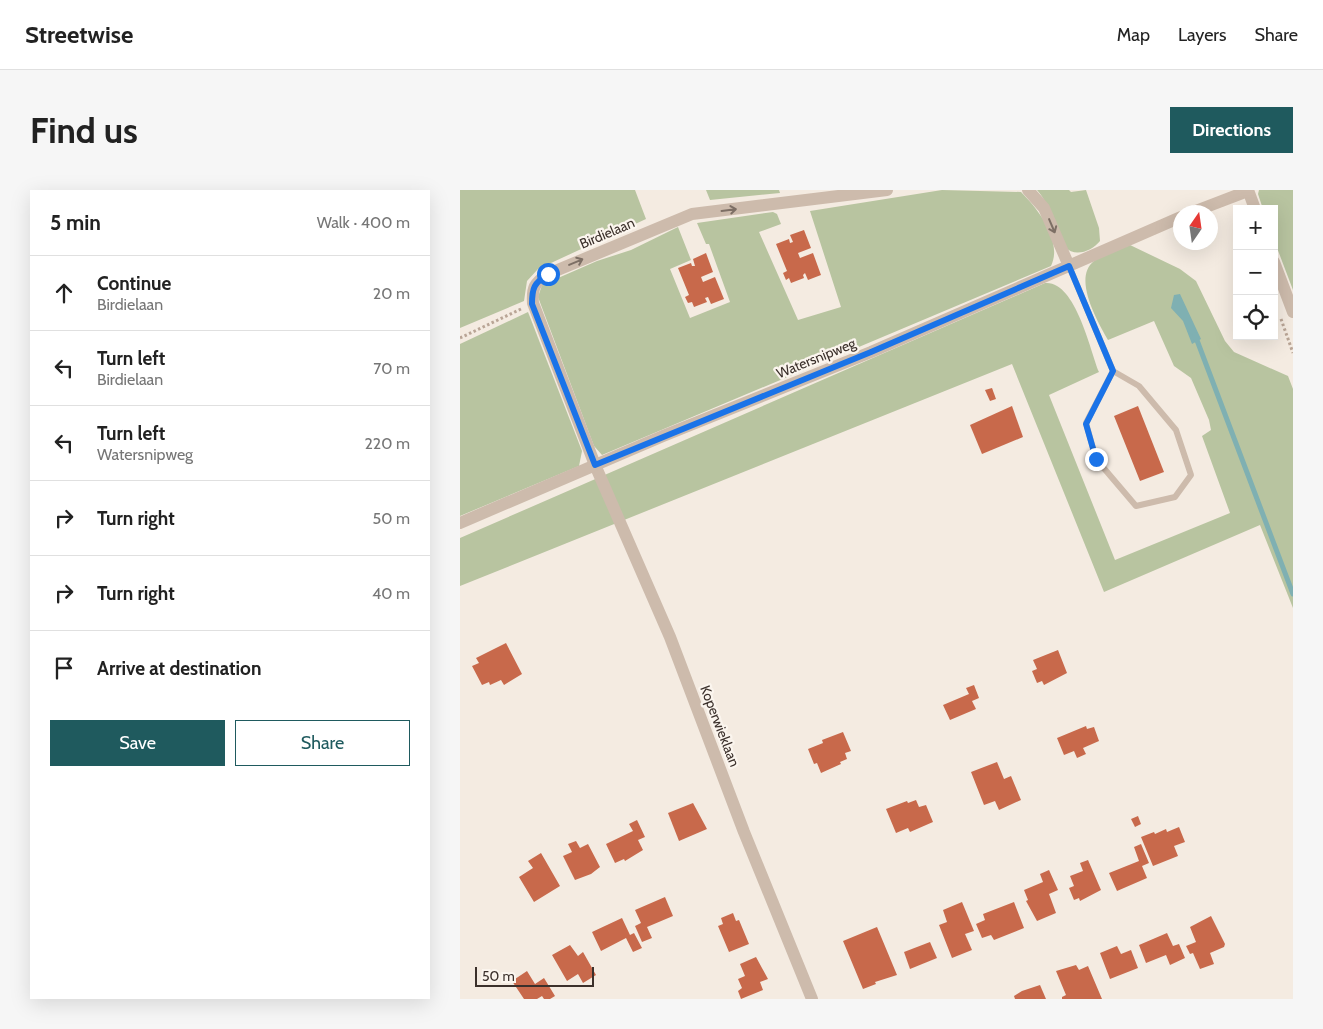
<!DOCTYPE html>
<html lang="en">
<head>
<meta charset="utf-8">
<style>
	:root { --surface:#fff; --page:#f6f6f6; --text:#222; --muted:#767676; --line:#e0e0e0; --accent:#1f5a5e }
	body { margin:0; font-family:Cabin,sans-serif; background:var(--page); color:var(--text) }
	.controls { position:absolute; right:15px; top:15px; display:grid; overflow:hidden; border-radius:0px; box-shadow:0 5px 20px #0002 }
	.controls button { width:45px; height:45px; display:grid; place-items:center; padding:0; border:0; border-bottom:1px solid var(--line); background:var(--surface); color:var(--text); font:25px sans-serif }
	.compass { position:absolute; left:713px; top:15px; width:45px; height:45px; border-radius:50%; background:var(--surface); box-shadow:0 5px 20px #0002; rotate:13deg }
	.scale { position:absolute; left:15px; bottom:12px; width:119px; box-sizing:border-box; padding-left:5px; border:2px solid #3b302b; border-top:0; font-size:14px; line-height:18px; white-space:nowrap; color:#3b302b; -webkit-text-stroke:4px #fbf5ee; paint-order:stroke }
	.stop { position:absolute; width:15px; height:15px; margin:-11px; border:4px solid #1a73e8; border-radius:50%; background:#fff }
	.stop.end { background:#1a73e8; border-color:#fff; box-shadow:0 1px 5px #0008 }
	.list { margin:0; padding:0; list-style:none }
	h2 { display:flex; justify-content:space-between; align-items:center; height:65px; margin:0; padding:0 20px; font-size:21px }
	h2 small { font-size:16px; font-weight:400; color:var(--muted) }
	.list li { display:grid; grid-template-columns:32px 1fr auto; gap:15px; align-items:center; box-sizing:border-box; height:75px; padding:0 20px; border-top:1px solid var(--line) }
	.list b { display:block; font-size:19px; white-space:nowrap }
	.list p { margin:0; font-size:16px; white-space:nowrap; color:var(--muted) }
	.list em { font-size:16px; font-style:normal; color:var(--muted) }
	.actions { display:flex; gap:10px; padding:15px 20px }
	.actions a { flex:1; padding:11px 0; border:1px solid var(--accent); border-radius:0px; text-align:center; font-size:18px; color:var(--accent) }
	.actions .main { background:var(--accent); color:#fff }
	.icon { flex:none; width:28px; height:28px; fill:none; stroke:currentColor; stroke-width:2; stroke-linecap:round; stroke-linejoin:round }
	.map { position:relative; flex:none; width:833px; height:809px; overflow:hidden; border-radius:0px }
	header { display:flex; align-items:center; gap:30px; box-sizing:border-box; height:70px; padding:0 25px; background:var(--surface); border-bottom:1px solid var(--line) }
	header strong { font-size:24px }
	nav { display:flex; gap:28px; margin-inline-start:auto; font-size:18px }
	.intro { display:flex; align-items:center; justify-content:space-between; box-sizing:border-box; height:120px; padding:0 30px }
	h1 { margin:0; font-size:35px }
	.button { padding:12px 22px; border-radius:0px; background:var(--accent); color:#fff; font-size:18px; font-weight:700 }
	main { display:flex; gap:30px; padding:0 30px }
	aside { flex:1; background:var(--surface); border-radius:0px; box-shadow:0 5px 20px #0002 }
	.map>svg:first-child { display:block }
</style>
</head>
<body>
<header>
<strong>Streetwise</strong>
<nav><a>Map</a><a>Layers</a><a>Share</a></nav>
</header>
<div class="intro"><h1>Find us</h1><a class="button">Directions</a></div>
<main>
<aside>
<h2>5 min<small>Walk · 400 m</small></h2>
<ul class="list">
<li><svg class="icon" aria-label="ahead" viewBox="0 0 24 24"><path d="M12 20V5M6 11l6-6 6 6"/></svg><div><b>Continue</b><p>Birdielaan</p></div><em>20 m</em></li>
<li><svg class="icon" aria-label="left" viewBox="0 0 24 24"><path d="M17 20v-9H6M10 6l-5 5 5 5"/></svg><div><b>Turn left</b><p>Birdielaan</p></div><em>70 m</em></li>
<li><svg class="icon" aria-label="left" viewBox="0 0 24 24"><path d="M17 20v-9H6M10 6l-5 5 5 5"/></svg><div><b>Turn left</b><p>Watersnipweg</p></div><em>220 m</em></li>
<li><svg class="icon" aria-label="right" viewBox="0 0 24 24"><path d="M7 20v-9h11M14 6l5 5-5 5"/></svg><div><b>Turn right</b></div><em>50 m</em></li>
<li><svg class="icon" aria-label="right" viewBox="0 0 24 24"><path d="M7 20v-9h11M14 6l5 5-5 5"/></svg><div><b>Turn right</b></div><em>40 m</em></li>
<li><svg class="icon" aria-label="arrive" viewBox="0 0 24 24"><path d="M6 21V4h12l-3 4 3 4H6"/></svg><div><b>Arrive at destination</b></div></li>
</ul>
<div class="actions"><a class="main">Save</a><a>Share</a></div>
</aside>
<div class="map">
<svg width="833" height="809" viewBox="0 0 833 809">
	<rect width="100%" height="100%" fill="#f4ebe1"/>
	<!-- green -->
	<g fill="#b8c4a0">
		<polygon points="0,0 175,0 186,29 78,79 67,91 64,111 0,138"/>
		<polygon points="246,0 319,0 320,3 250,10"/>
		<path d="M482,0L561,2C578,19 603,51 591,76L142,265L134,256L78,107L82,95L137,71L171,60L218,37L231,70L210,79L230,128L270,112L249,54H246L237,33L313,22L317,24L321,34L299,42L338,130L381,117L350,21Z"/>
		<path d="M577,0H609L611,2L626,0L639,38L640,51C632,61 615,68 605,57C594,46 592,16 577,0Z"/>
		<polygon points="799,0 833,0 833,100 814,50 814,19 803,19 798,4"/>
		<path d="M670,55L720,79L736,91L765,151L774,162L828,186L833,199V418L800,335L644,402L552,174L0,396V348L585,93C615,90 630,159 639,182L589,205L655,370L770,323L742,246L751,240L749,230L731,188L714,176L694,131L648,150C638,132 612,88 634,71C643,64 659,60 670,55Z"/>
		<polygon points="68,122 122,261 119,276 0,326 0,154"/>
	</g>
	<!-- water -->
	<polygon fill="#7fb0b2" points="720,104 741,149 732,154 723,131 711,118 714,105"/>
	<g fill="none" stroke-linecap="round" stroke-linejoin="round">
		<!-- stream -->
		<polyline stroke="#7fb0b2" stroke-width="5" points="735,145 833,404"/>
	</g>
	<!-- building -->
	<g fill="#c8694b">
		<polygon points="344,40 351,58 338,63 340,68 353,63 361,85 348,90 345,83 343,85 344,88 331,93 329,88 326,90 323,83 327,81 316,54 329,49 330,53 333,52 330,45"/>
		<polygon points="246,63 253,82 241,87 243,92 255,87 264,109 251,114 248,107 245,108 247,112 234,117 232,112 228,113 225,107 229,105 218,78 231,73 232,76 235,76 233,69"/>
		<polygon points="532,198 536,209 530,211 525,200"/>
		<polygon points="552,216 563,247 522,264 510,235"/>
		<polygon points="678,216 704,282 680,291 654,226"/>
		<polygon points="46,453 62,484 44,495 41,490 30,495 29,492 22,495 12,476 19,473 16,468"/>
		<polygon points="598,460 607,483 584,495 582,491 577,493 572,481 577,479 573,470"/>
		<polygon points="514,495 519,508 512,511 516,519 490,530 483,515 509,504 506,498"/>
		<polygon points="626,536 627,539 634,537 639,551 623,558 626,564 617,568 614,561 604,565 597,548"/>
		<polygon points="383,542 391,561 385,563 387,569 380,572 381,574 361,583 357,573 354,574 348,559 363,553 362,550"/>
		<polygon points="537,572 544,589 551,586 561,610 539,620 535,611 524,615 511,582"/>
		<polygon points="456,610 459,617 466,615 473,632 450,642 448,638 436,643 426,619 447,611 448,613"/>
		<polygon points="233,613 247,639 219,651 208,623"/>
		<polygon points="678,626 681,634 675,637 671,629"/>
		<polygon points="177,630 185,647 178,650 183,660 165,671 164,669 155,673 146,654 173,641 169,634"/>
		<polygon points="719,637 725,652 714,656 718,666 693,676 681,647 694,642 695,644 706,639 707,642"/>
		<polygon points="116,651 120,658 128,654 140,677 131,684 115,690 103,666 112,662 108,654"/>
		<polygon points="681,654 689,673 682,676 687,688 657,701 649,683 679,671 674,657"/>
		<polygon points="81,663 100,696 74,712 59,687 73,678 68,671"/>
		<polygon points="628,670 641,700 620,711 619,708 614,710 609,698 614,696 610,686 623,681 620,673"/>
		<polygon points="589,680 598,700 589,704 596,723 577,731 566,711 568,710 564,700 583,692 580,684"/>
		<polygon points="205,707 213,726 187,737 192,748 182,752 175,736 181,733 175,720"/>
		<polygon points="502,712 514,741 505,744 512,760 492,768 479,735 487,732 483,720"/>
		<polygon points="554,712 564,738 534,750 531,745 522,748 516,734 525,730 523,724"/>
		<polygon points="273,723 276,731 279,730 289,754 269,762 258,736 263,734 261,728"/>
		<polygon points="751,726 765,754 764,757 750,763 754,774 740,779 733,763 730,764 726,756 736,752 730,737"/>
		<polygon points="162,728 170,745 174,743 182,758 173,762 166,748 141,761 132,742"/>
		<polygon points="417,737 437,785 415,792 416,794 403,799 383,751"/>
		<polygon points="707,743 713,756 719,754 725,768 710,775 706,765 686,773 679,755"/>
		<polygon points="470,752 477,768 450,779 444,762"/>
		<polygon points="110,755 118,766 123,762 136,785 123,793 118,784 107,791 92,765"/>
		<polygon points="657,756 661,764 671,760 678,778 650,789 640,763"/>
		<polygon points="296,767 308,789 300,792 303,800 281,809 278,801 282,798 278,789 285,786 280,774"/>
		<polygon points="616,775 619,780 628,776 642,809 602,809 602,807 606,805 596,781"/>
		<polygon points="67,781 75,794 84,788 95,806 90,809 84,809 82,806 77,809 64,809 52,791"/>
		<polygon points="580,795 586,809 555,809 554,806 562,801"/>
	</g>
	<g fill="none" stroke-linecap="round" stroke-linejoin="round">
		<!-- path -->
		<g stroke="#b9a596" stroke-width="3" stroke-dasharray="2.5 2.5" stroke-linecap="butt">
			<polyline points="821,129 833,163"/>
			<polyline points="0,148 61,119"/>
		</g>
		<!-- service -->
		<polyline stroke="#cdbbac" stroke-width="6" points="609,76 653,181 679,196 716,240 731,285 715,307 676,316 636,269 626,233 653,181"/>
		<!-- minor -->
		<g stroke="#cdbbac" stroke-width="12">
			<polyline points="568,0 584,18 609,76"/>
			<path d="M352,809L284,642L210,447L135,275L73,113C72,98 74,93 88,84L232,24L427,0"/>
		</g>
		<!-- tertiary -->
		<g stroke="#cdbbac" stroke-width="12">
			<polyline points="788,0 795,19"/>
			<polyline points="733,22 788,1"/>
			<polyline points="814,72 833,122"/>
			<polyline points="0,333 203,246 411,162 721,27"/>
		</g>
	</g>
	<!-- one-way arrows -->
	<defs><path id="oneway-shaft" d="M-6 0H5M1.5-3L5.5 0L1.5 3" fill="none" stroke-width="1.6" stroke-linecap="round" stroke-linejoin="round" transform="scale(1.25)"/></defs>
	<g stroke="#7d6f65">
		<use href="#oneway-shaft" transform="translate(269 20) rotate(-7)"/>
		<use href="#oneway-shaft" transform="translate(592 36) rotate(67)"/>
		<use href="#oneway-shaft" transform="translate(116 72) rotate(-23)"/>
	</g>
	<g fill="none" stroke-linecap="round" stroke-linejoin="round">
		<!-- route -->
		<path stroke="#1a73e8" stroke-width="6" d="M88,84C74,93 72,98 72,114L135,275L411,162L609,76L653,181L626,234L636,269"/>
	</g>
	<g text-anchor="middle" stroke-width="4.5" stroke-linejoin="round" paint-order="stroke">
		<!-- street labels -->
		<g font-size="14" fill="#3b302b" stroke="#fbf5ee">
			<text transform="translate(147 43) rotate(-23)" y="5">Birdielaan</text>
			<text transform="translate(356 168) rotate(-22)" y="5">Watersnipweg</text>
			<text transform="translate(260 536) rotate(69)" y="5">Koperwieklaan</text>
		</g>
	</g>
</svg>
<div class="controls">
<button>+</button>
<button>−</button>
<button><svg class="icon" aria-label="locate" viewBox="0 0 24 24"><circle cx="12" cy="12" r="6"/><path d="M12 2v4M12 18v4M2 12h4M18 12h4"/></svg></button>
</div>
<svg class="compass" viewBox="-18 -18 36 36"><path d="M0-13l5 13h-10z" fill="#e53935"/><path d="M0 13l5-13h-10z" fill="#767676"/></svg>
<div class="scale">50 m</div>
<div class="stop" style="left:88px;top:84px"></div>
<div class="stop end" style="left:636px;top:269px"></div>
</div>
</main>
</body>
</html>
